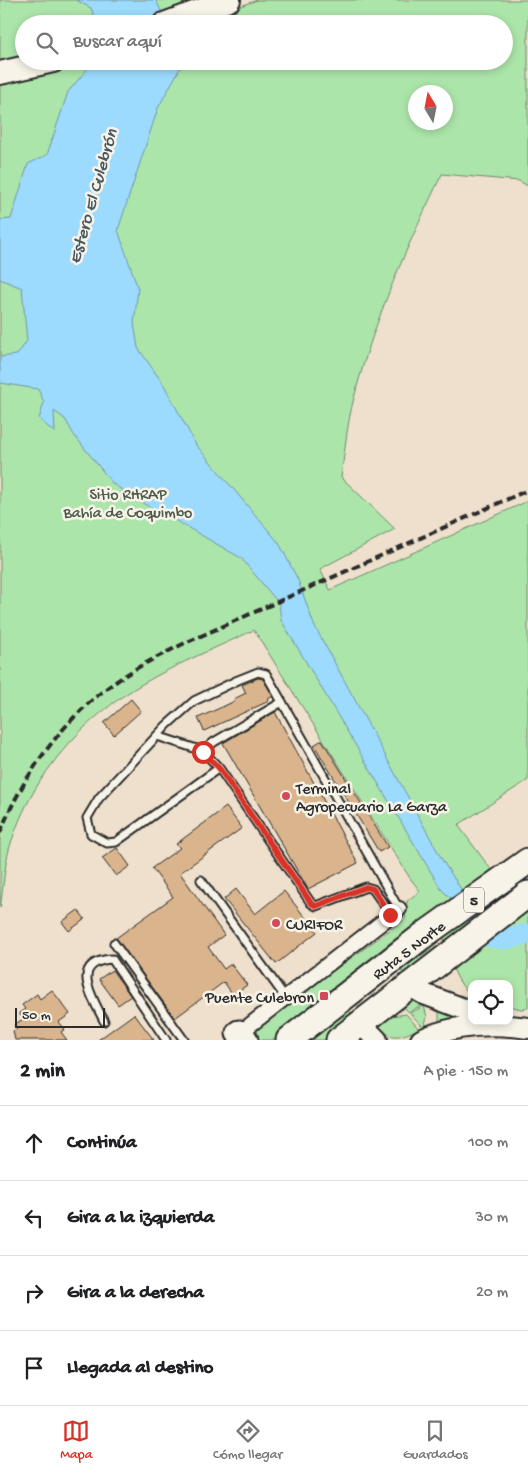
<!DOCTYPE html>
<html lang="es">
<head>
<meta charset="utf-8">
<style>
	:root { --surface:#fff; --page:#f6f6f6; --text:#202124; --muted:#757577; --line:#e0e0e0; --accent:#d93025 }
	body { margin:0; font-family:"Gochi Hand",sans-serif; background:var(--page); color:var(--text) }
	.controls { position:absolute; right:15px; bottom:15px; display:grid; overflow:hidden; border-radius:10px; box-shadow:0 2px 8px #0003 }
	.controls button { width:45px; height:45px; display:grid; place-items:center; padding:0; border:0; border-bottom:1px solid var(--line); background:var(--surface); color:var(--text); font:25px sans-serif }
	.compass { position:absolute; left:408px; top:85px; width:45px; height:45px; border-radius:50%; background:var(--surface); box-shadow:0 2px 8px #0003; rotate:350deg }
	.scale { position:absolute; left:15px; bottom:12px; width:90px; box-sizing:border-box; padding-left:5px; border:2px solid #2b2b2b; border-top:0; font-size:14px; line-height:18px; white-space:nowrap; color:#2b2b2b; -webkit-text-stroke:4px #f7f3e8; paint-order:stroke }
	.stop { position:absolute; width:15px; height:15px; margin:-11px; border:4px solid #d93025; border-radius:50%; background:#fff }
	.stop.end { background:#d93025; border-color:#fff; box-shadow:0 1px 5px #0008 }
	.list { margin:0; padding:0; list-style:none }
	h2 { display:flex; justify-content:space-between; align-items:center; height:65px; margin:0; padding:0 20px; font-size:21px }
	h2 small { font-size:16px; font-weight:400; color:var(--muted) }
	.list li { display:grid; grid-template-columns:32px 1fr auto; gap:15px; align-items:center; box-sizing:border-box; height:75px; padding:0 20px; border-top:1px solid var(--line) }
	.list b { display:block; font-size:19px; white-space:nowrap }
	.list em { font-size:16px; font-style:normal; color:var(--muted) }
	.icon { flex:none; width:28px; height:28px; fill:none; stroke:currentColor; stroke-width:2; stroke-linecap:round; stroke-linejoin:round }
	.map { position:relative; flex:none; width:528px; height:1040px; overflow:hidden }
	.search { position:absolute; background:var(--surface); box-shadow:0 2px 8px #0003; left:15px; right:15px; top:15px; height:55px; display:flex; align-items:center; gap:12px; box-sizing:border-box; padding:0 18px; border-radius:28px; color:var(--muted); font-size:19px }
	.sheet { height:365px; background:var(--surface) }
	nav { display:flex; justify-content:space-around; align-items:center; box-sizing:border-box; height:70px; border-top:1px solid var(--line); background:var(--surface); font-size:14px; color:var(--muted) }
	nav a { display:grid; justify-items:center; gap:2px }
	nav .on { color:var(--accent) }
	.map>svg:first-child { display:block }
</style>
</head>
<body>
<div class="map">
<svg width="528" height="1040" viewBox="0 0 528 1040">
	<rect width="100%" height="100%" fill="#eee0cc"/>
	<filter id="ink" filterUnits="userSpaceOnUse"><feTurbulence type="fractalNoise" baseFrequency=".02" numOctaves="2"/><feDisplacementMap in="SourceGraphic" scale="10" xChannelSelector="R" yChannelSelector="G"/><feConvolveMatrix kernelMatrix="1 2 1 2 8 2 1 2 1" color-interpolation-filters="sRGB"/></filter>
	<g filter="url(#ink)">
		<!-- green -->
		<g fill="#ace5a9" stroke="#6c886a" fill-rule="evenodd">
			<path d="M0,0H191L197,22L257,0H528V186L519,181L442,174C407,246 374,320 354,398C347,423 345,451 341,477L395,529L320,569L330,590L528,501V780L458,825L507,891L528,901V1008L521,1009L509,1006V984H472V994C452,985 444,936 438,916L395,939L298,1015L286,1031L275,1040H258L257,1026L405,919L407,901L420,891L410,878L254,630C218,647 178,663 144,683C84,717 33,775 12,840C4,862 4,885 0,908ZM24,24H504V61H24ZM416,92H446V122H416Z"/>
			<polygon points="433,947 438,950 411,975 400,971"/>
			<polygon points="414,998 423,1004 409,1012 402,1006"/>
			<polygon points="424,1006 427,1017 424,1028 410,1013"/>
			<polygon points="439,1010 469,1018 439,1021"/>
			<polygon points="350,1011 352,1019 325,1040 312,1040 347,1012"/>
			<path d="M406,1014L419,1029C398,1038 392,1040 376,1026L392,1016Z"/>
		</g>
		<!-- water -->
		<g fill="#9cdbfe" stroke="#6f95aa">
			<polygon points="76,0 156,0 167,24 97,24 91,8"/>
			<polygon points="94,61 184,61 158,108 118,230 138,289 134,323 138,348 164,385 196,445 279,543 298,580 314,625 444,863 476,912 490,937 441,889 281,620 279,604 276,600 241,558 180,523 146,505 113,484 74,435 65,419 54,411 55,433 39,419 44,402 38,389 0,383 0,357 17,355 27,341 22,288 0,279 0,220 11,219 28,164 47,155 68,92"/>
		</g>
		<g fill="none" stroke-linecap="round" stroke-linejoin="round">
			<!-- river -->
			<polyline stroke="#9cdbfe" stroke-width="21" points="474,916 490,937 506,939 528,934"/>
		</g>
		<!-- building -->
		<g fill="#dab48c" stroke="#2b2b2b">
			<polygon points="258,678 263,679 273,696 268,699 269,701 204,731 198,718 235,701 234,699 246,693 242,685"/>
			<polygon points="131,699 141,711 114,735 104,723"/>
			<polygon points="275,712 358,863 308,889 223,743"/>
			<polygon points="322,740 388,847 379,852 314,745"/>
			<polygon points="226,807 242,828 180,873 224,935 208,947 224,969 231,964 247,985 233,995 224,982 175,1018 116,938 173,897 152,868 180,848 176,844"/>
			<polygon points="117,848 130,866 116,876 102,858"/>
			<polygon points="236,889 255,914 284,891 317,932 276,964 224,899"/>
			<polygon points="78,910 85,919 69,931 62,922"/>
			<polygon points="112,970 131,996 118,1005 99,979"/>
			<polygon points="52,990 70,1014 59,1022 65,1029 61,1032 67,1040 15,1040 13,1031 17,1029 14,1025 23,1019 19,1013 25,1009 22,1005 37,994 40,999"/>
			<polygon points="134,1014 154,1040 98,1040"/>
		</g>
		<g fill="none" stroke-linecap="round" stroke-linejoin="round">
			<defs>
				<g id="lane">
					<polyline points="157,736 203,751"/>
					<polyline points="219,768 116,842 107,843 91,834 87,818 99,798 167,725 194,701 238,680 258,672 266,674 282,702"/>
					<polyline points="201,880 285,997"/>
					<polyline points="391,915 373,889 366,887 316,906 311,903 219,768 203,751 214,742 282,702 399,909"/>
					<polyline points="114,943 184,1040"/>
					<path d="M104,1021C93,998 68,962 112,959L166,1040"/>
				</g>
				<polyline id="street" points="236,1036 399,909"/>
				<g id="secondary">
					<polyline points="410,986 424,994 472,1012"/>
					<polyline points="363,1022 368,1031 377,1040"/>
					<path d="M421,1040C454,1024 492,1023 528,1028"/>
				</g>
				<g id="primary">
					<polyline points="164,24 229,0"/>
					<polyline points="0,73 53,61"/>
				</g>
				<g id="highway">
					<polyline points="239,1033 245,1040"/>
					<polyline points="289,1040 421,937 528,861"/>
					<polyline points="339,1040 528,894"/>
				</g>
			</defs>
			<!-- lane casing -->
			<use href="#lane" stroke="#2b2b2b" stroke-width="11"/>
			<!-- street casing -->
			<use href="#street" stroke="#2b2b2b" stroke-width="18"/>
			<!-- secondary casing -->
			<use href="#secondary" stroke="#2b2b2b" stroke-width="24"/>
			<!-- primary casing -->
			<use href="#primary" stroke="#2b2b2b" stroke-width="26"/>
			<!-- highway casing -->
			<use href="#highway" stroke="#2b2b2b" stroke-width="29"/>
			<!-- lane -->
			<use href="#lane" stroke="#f7f3e8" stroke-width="7"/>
			<!-- street -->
			<use href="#street" stroke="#f7f3e8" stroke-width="14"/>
			<!-- secondary -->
			<use href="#secondary" stroke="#f7f3e8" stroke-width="20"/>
			<!-- primary -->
			<use href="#primary" stroke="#f7f3e8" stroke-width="22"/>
			<!-- highway -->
			<use href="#highway" stroke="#f7f3e8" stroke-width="25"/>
			<!-- rail -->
			<path stroke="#2b2b2b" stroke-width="4" stroke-dasharray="8 4" stroke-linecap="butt" d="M0,833C22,776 66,715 117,681C138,666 161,655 183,644L528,490"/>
		</g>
	</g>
	<g fill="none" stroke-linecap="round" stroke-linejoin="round" filter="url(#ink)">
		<!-- route -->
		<polyline stroke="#d93025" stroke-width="6" points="203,752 219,768 311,903 316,906 366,887 373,889 390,915"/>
	</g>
	<!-- markers -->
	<g fill="#d1495b" stroke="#f7f3e8" stroke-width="2">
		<circle cx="286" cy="796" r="5"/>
		<circle cx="276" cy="923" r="5"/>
		<rect x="319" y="991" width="10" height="10" rx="2.5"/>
	</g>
	<g text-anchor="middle" stroke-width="5" stroke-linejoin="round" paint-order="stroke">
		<!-- shield labels -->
		<rect fill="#f7f3e8" stroke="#686764" stroke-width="1" x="464" y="887.5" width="20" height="25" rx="4"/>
		<g font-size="15" font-weight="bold" fill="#2b2b2b">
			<text x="474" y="905">5</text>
		</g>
		<!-- park labels -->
		<g font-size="16" fill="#4b5a4a" stroke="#f7f3e8">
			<text x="128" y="499">Sitio RHRAP<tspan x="128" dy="18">Bahía de Coquimbo</tspan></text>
		</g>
		<!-- poi labels -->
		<g font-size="16" fill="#2b2b2b" stroke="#f7f3e8" text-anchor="start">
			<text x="296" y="793">Terminal<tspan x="296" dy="18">Agropecuario La Garza</tspan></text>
			<text x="286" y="929">CURIFOR</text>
			<text x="314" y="1002" text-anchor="end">Puente Culebron</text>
		</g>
		<!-- street labels -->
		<g font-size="16" fill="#2b2b2b" stroke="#f7f3e8">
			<text transform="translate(408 949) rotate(-37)" y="6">Ruta 5 Norte</text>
		</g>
		<!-- water labels -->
		<g font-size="18" font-style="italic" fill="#475760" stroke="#f7f3e8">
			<text transform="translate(92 196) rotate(-74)" y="6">Estero El Culebrón</text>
		</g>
	</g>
</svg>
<div class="controls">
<button><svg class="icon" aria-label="locate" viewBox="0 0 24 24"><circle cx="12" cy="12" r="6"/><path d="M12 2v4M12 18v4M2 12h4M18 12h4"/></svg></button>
</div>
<svg class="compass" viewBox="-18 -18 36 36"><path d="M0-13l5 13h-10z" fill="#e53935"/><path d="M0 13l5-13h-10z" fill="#757577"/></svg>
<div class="scale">50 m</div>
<div class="stop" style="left:203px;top:752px"></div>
<div class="stop end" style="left:390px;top:915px"></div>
<div class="search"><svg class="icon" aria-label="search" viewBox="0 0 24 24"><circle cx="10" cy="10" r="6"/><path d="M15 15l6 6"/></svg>Buscar aquí</div>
</div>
<section class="sheet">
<h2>2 min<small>A pie · 150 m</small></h2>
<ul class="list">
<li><svg class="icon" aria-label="ahead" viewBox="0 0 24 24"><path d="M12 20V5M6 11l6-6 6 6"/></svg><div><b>Continúa</b></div><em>100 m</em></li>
<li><svg class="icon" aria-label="left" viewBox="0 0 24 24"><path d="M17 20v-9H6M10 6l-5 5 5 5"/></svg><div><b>Gira a la izquierda</b></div><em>30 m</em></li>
<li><svg class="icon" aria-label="right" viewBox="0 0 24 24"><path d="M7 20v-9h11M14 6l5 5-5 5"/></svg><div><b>Gira a la derecha</b></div><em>20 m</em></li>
<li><svg class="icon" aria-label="arrive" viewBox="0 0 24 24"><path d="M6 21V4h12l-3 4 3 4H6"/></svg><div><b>Llegada al destino</b></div></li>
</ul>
</section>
<nav>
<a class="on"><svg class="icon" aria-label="map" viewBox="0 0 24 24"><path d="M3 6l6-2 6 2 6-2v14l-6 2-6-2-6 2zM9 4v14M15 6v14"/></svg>Mapa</a>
<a><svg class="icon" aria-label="directions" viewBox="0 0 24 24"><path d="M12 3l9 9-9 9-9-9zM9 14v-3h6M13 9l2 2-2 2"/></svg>Cómo llegar</a>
<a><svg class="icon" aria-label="saved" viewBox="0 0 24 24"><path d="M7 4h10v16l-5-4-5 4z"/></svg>Guardados</a>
</nav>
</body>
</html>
